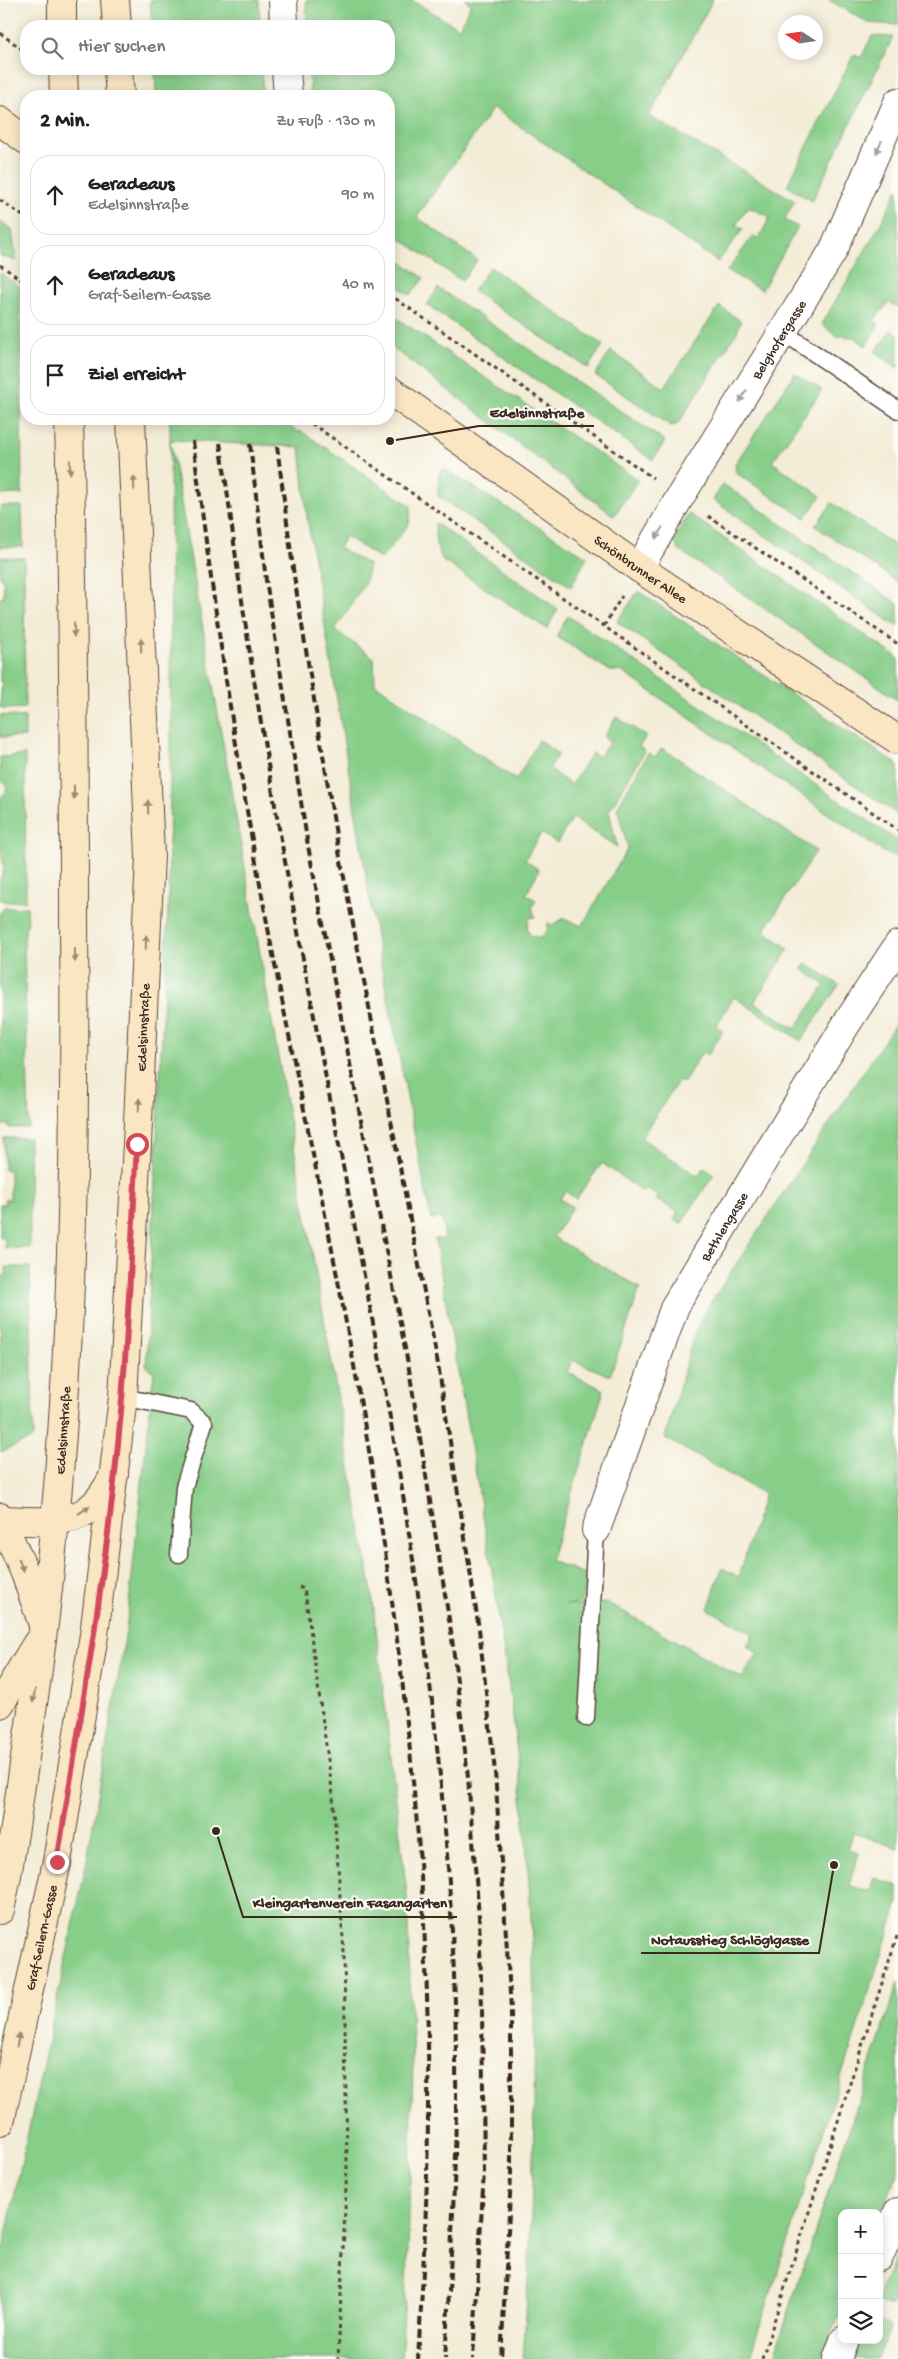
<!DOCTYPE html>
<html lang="de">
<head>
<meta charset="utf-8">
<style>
	:root { --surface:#fff; --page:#f2f2f2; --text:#222; --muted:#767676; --line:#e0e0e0 }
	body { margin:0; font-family:"Gochi Hand",sans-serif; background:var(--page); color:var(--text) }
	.controls { position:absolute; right:15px; bottom:15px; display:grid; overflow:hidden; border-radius:10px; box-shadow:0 2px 12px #0003 }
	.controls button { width:45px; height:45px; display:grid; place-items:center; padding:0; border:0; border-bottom:1px solid var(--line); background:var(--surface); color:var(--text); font:25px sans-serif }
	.compass { position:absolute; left:778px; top:15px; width:45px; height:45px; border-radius:50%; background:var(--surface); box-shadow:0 2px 12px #0003; rotate:282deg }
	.stop { position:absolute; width:15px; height:15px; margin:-11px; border:4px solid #d1495b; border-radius:50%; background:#fff }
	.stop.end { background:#d1495b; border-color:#fff; box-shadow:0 1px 5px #0008 }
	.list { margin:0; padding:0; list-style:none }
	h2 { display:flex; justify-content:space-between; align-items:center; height:65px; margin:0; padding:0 20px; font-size:21px }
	h2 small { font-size:16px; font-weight:400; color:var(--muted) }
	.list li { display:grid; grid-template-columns:32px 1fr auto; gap:15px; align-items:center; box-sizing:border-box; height:80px; margin:0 10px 10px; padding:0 10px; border:1px solid var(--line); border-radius:20px }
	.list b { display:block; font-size:19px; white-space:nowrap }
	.list p { margin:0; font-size:16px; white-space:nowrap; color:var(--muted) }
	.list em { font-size:16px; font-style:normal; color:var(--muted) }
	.icon { flex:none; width:28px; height:28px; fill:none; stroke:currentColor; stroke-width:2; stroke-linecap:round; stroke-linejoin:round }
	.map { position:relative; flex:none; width:898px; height:2359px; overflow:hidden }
	.search { position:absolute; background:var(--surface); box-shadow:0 2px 12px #0003; left:20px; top:20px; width:375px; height:55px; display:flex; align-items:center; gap:12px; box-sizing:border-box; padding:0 18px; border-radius:20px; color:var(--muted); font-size:19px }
	.panel { position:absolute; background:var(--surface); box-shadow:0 2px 12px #0003; left:20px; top:90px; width:375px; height:335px; border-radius:20px }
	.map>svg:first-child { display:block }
</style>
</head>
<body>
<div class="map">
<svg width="898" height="2359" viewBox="0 0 898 2359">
	<rect width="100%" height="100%" fill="#fdfcf7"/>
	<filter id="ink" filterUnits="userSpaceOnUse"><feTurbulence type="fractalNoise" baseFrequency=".02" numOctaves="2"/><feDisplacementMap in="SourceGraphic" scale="10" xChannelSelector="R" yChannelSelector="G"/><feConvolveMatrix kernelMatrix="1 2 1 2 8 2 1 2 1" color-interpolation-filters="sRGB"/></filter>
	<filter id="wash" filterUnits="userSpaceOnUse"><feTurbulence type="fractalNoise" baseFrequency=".0096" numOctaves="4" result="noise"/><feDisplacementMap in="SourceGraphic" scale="20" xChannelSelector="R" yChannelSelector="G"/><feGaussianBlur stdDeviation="1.12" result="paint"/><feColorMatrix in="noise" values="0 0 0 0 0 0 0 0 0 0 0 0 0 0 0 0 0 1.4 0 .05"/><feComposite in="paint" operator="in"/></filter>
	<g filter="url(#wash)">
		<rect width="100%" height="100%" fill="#f3ecd6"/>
		<!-- green -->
		<g fill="#87ce89" stroke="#617c54">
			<polygon points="150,0 259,0 260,26 152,26"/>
			<polygon points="306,0 411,0 459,28 471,4 465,0 713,0 649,116 795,201 784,220 798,227 762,290 727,271 753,236 759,238 770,217 748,207 736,225 743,229 718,262 493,108 417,217 477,260 462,281 389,231 389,96 310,96 309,69 389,69 389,26 307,26"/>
			<polygon points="829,0 898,0 898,23 897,25 869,23"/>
			<polygon points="872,36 893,37 812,201 787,186 854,54 861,58"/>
			<polygon points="155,69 262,69 263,96 156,96"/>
			<polygon points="898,189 898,307 889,302 874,320 879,324 866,346 854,337 836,336 822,324 881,223"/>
			<polygon points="0,221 12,229 16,261 0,256"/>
			<polygon points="389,253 424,278 410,295 389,280"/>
			<polygon points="490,267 603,345 588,368 473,291"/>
			<polygon points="0,273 20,287 22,494 0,495"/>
			<polygon points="438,288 665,441 653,460 427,305"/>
			<polygon points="719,306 741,321 737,332 678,424 671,426 595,375 611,351 664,388"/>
			<polygon points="389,313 638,480 614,516 389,345"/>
			<polygon points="891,330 898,334 898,368 875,352"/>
			<polygon points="795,373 822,390 772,462 821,496 805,518 736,473 735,464"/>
			<path d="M170,419H279L298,432L301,431L411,506L409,524L381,559L345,536L339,548L369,565L365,583L335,630L374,658L375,684L516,780L539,740L558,754L549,769L571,785L592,753L599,757L610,742L604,737L616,717L646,736L639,747L645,751L609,811L617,847L572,818L557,843L541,833L525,860L539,870L526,895L536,900L532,907L535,917L529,918L527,929L531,936L541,938L548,929V923L553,925L564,918L582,926L628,848L617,808L648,753L656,757L662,748L816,851L764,931L789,949L754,1002L795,1029L825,985L802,969L806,963L839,985L801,1041L734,997L716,1026L723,1031L708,1055L702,1052L684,1082L679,1080L641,1138L698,1176L704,1168L714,1174L681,1224L674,1220L678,1212L656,1200L658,1197L645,1188L643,1192L602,1163L576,1199L565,1191L560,1199L573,1207L553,1237L640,1288L610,1376L572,1360L567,1372L604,1390L550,1561L588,1575L581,1602L565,1605L608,1603L742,1678L758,1653L747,1646L753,1634L708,1609L722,1568L739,1577L764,1494L665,1438L695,1331L709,1305L898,1020V1848L853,1833L847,1849L859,1853L849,1885L869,1892L874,1878L898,1886V1903L749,2359H523C534,2201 539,2042 529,1884C515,1667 471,1453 435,1239H445L442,1218L431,1219L377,943L307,517L300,447L170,440L372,1593L407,1895L413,2067L408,2251L401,2359H0V2262L86,1866L126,1631L154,1372L146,1367L168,910L171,723Z"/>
			<polygon points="444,469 587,557 571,587 438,496 439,472"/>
			<polygon points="723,484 898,604 898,627 713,500"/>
			<polygon points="832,503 898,548 898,582 815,526"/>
			<polygon points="0,506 22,506 23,547 0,547"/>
			<polygon points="689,514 898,658 898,700 679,550 673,540"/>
			<polygon points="435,523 558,609 547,629 443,561 436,545"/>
			<polygon points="0,557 24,558 25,708 3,709 0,707 2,682 0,682 0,598 4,597 3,578 0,578"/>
			<polygon points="638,591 898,765 898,815 617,622"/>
			<polygon points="568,616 898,841 898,857 885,853 621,671 610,671 556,636"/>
			<polygon points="0,715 25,717 25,737 0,737"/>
			<polygon points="25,755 26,900 7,902 0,900 0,879 4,869 0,846 0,798 6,792 7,785 0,780 0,757"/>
			<polygon points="27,907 28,924 26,925 24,943 29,1128 9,1128 9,1125 0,1125 0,912 4,908"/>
			<polygon points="4,1138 29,1138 30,1248 5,1248 5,1238 0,1238 0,1204 5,1204 5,1199 10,1199 10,1170 4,1170"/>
			<polygon points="6,1267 30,1267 33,1438 1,1452 0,1277 6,1276"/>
			<polygon points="898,1982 898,2174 879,2219 879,2213 842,2213 842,2309 821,2359 773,2359"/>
			<polygon points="898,2250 898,2292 892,2306 879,2302 879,2295"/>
			<polygon points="879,2321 889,2325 890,2329 877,2359 852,2359 860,2340 879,2340"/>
		</g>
	</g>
	<g filter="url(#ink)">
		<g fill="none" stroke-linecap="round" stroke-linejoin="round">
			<defs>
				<g id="lane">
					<polyline points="783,332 898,410"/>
					<polyline points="123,1397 191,1411 204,1423 184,1487 179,1554"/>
					<polyline points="586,1718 596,1530"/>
				</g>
				<g id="street">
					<polyline points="283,0 284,26"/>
					<polyline points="286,69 288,96"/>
					<path id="s1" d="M639,568L680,497L833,251L898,102"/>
					<path id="s2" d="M596,1530L675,1306L847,1023L898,945"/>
					<polyline points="879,2257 898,2212"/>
					<polyline points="837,2359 844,2340"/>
				</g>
				<g id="secondary">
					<polyline points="62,0 62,26"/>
					<polyline points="115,0 117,26"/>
					<polyline points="63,69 64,96"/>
					<polyline points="118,69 120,96"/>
					<polyline points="0,121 26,140"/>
					<path id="s3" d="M389,390L639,568L898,740"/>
					<polyline points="0,1517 25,1573 42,1622"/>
					<path d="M2,1520C24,1521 62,1524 81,1514C96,1507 107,1489 114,1475"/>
					<polyline points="0,1704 37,1643"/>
					<path id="s4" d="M0,1910C14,1849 20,1786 30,1724C72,1456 76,1186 74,915C74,749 73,584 69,419"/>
					<path id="s5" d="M0,2122L57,1862L94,1635L123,1397L137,1144L150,856L131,419"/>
				</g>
			</defs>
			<!-- lane casing -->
			<use href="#lane" stroke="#57473a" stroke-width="19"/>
			<!-- street casing -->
			<use href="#street" stroke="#57473a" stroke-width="30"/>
			<!-- secondary casing -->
			<use href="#secondary" stroke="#57473a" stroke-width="30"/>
			<!-- path -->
			<g stroke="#57473a" stroke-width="3" stroke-dasharray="4 4" stroke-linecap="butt">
				<polyline points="0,33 26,52"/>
				<polyline points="0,200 26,218"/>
				<polyline points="0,265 23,281"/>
				<polyline points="389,294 653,478"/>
				<polyline points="305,419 898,830"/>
				<polyline points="708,516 898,644"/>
				<polyline points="604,626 622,596"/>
				<polyline points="299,1587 304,1589 306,1599 333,1796 344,1952 347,2166 338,2359"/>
				<polyline points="762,2359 898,1933"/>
			</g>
			<!-- lane -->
			<use href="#lane" stroke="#fff" stroke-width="16"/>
			<!-- street -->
			<use href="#street" stroke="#fff" stroke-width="28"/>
			<!-- secondary -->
			<use href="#secondary" stroke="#fbe6c4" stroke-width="28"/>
			<!-- rail -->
			<g stroke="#3b2a1e" stroke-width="4" stroke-dasharray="8 4" stroke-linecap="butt">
				<path d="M193,441C215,618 242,795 276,970C320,1193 369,1415 397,1640C417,1795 430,1951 428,2106C428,2191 423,2275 418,2359"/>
				<path d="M220,443C228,491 233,539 240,587C253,677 268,767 284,856C339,1162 410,1466 440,1776C451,1886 457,1996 456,2106C455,2191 450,2275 445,2359"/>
				<polyline points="250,444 266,580 308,846 409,1369 452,1638 468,1777 479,1917 482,2009 484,2171 473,2359"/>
				<polyline points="277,446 294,576 337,841 438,1364 479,1629 495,1772 511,2009 511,2177 501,2359"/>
			</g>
		</g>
		<!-- one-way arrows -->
		<defs><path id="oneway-solid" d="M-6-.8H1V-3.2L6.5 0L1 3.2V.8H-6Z" transform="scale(1.25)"/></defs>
		<g fill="#a79f9a">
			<use href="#oneway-solid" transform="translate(879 147) rotate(113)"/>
			<use href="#oneway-solid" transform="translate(743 396) rotate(122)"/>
			<use href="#oneway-solid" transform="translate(659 533) rotate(120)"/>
		</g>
		<g fill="#9b8871">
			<use href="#oneway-solid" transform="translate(70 467) rotate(89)"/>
			<use href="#oneway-solid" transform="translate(134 483) rotate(-92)"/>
			<use href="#oneway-solid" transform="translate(74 630) rotate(90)"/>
			<use href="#oneway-solid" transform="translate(141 645) rotate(-92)"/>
			<use href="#oneway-solid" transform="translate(74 792) rotate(90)"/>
			<use href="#oneway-solid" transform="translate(148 807) rotate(-92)"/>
			<use href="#oneway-solid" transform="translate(146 942) rotate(-88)"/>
			<use href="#oneway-solid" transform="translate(75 955) rotate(90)"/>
			<use href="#oneway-solid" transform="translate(139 1105) rotate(-88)"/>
			<use href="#oneway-solid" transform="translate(84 1510) rotate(-34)"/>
			<use href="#oneway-solid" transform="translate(21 1565) rotate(67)"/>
			<use href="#oneway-solid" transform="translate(34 1696) rotate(99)"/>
			<use href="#oneway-solid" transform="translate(18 2040) rotate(-78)"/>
		</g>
	</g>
	<g fill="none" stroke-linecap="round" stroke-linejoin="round" filter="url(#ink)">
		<!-- route -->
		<path stroke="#d1495b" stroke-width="6" d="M57,1862C78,1733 101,1603 115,1473C127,1364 131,1254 137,1144"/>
	</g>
	<g text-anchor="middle" stroke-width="4.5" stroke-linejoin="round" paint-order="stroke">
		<!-- street labels -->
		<g font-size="14" fill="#3b2a1e" stroke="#fdfcf7">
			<text dy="5" stroke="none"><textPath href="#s1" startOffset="268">Belghofergasse</textPath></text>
			<text dy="5" stroke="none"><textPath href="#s3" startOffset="309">Schönbrunner Allee</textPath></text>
			<text dy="5" stroke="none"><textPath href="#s5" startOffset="1106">Edelsinnstraße</textPath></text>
			<text dy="5" stroke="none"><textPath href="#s2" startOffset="331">Bethlengasse</textPath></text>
			<text dy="5" stroke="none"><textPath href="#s4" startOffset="484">Edelsinnstraße</textPath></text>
			<text dy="5" stroke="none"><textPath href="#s5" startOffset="189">Graf-Seilern-Gasse</textPath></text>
		</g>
	</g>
	<!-- callouts -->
	<path fill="none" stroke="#3b2a1e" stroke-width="2" d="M390 441L479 426H594M216 1831L243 1917H457M834 1865L819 1953H641"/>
	<g fill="#3b2a1e" stroke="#fdfcf7" stroke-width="2">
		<circle cx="390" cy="441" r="5"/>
		<circle cx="216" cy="1831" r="5"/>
		<circle cx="834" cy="1865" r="5"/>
	</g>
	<g font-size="15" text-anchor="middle" font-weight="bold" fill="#3b2a1e" stroke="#fdfcf7" stroke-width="4.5" stroke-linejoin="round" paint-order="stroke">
		<text x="537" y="417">Edelsinnstraße</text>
		<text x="350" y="1907">Kleingartenverein Fasangarten</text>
		<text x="730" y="1944">Notausstieg Schlöglgasse</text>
	</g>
</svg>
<div class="controls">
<button>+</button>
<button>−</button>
<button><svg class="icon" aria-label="layers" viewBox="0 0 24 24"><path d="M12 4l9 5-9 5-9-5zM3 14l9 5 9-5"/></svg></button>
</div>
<svg class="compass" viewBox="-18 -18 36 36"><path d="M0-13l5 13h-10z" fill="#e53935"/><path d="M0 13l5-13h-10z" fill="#767676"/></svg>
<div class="stop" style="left:137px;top:1144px"></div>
<div class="stop end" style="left:57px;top:1862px"></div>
<div class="search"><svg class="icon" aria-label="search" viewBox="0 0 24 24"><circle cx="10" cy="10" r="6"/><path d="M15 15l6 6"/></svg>Hier suchen</div>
<section class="panel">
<h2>2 Min.<small>Zu Fuß · 130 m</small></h2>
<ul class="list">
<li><svg class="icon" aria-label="ahead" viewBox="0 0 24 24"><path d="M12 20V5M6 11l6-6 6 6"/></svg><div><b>Geradeaus</b><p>Edelsinnstraße</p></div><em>90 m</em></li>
<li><svg class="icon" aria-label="ahead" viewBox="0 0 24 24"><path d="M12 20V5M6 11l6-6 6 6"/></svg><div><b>Geradeaus</b><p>Graf-Seilern-Gasse</p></div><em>40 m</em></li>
<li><svg class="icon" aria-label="arrive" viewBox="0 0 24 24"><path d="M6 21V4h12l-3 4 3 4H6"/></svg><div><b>Ziel erreicht</b></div></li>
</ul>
</section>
</div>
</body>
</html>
